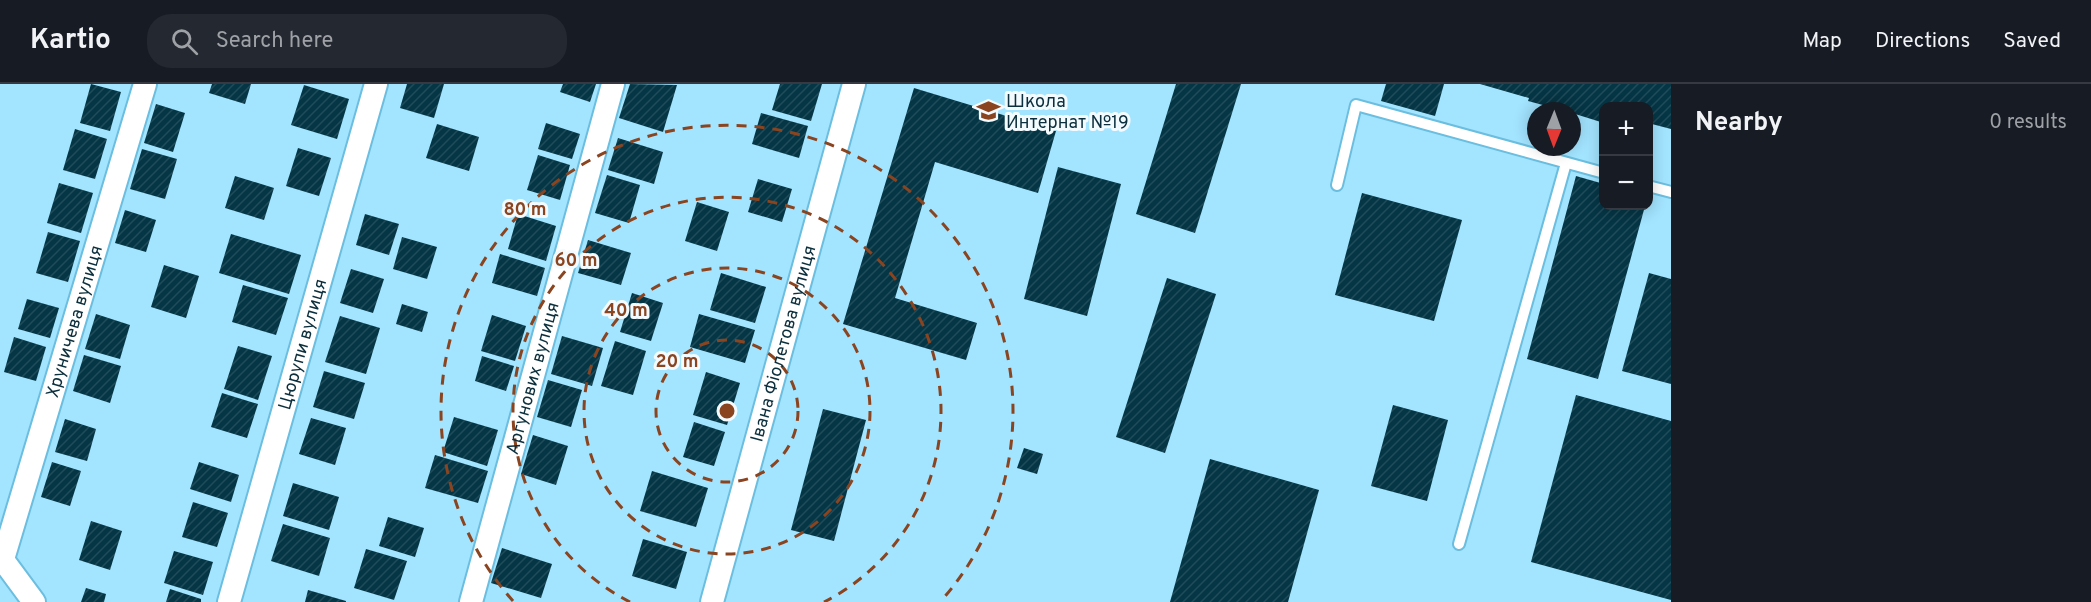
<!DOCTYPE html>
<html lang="en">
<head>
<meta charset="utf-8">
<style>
	:root { --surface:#171b24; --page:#242831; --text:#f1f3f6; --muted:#9ea1a6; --line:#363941 }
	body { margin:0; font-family:Overpass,sans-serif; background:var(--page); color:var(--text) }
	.controls { position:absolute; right:18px; top:18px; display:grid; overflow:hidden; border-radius:12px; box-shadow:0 3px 15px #0003 }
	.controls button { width:54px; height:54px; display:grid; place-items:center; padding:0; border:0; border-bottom:2px solid var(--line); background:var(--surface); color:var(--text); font:30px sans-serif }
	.compass { position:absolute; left:1527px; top:18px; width:54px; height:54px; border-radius:50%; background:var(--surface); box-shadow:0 3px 15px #0003; rotate:181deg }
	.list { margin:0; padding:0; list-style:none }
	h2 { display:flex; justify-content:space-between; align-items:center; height:78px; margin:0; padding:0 24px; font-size:26px }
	h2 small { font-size:20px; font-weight:400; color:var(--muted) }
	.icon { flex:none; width:33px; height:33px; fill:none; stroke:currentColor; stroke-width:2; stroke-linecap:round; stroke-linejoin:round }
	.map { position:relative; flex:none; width:1671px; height:518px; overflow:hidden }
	header { display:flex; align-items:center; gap:36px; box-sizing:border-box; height:84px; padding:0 30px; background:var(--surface); border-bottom:2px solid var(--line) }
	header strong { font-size:28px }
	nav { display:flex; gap:33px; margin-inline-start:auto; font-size:21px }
	.search { width:420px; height:54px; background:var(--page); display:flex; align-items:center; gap:15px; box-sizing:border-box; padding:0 21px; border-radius:24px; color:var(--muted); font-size:22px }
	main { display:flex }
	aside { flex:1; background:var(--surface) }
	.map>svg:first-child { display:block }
</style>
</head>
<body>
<header>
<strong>Kartio</strong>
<div class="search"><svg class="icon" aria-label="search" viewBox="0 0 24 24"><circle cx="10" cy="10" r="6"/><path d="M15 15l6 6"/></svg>Search here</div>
<nav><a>Map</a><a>Directions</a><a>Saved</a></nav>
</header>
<main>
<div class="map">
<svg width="1671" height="518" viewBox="0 0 1671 518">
	<defs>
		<pattern id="building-hatch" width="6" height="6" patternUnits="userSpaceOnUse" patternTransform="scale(1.5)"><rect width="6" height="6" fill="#053646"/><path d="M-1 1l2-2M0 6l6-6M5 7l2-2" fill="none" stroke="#204b59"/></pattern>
	</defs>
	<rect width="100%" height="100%" fill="#a3e4ff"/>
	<!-- building -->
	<g fill="url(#building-hatch)">
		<polygon points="91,0 121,8 110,47 80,39"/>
		<polygon points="212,0 251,0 245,20 209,9"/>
		<polygon points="407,0 444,0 434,34 400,24"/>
		<polygon points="563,0 596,0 590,18 560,8"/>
		<polygon points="630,0 677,1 663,48 619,34"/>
		<polygon points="780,0 822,0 811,37 772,26"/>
		<polygon points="1176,0 1241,0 1195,149 1136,130"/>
		<polygon points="1386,0 1444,0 1435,32 1381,17"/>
		<polygon points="1480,0 1671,0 1671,45 1648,39 1648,22 1604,22 1604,39 1572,29 1572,27 1565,27 1528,17 1529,14"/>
		<polygon points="304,1 349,15 337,55 291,41"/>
		<polygon points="914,4 1056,47 1038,109 935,78 895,214 977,239 966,276 843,240"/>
		<polygon points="156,20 185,29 173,68 144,59"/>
		<polygon points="761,29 808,42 799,74 752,60"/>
		<polygon points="546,39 580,50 572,75 538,65"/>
		<polygon points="437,40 479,53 469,87 426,74"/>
		<polygon points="75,45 107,55 95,95 63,86"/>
		<polygon points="618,54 663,68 654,100 608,86"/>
		<polygon points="298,64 331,74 319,112 286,102"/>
		<polygon points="142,65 177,75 165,115 130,105"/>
		<polygon points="538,71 570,81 560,116 527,106"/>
		<polygon points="1058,83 1121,100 1087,232 1024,215"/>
		<polygon points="607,91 640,101 629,139 595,129"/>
		<polygon points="235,92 274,104 264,136 225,124"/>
		<polygon points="1576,92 1604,100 1604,122 1645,122 1598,295 1527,275"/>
		<polygon points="758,95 792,105 782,138 748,128"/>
		<polygon points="59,99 93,109 81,149 47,139"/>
		<polygon points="1362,109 1462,136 1434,237 1335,211"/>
		<polygon points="697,118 729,128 717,167 685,157"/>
		<polygon points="125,126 156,136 146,168 115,159"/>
		<polygon points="365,130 399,140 389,171 356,161"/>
		<polygon points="518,130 556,142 546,177 508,165"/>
		<polygon points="48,148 80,157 68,198 36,189"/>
		<polygon points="231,150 301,171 289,210 219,189"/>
		<polygon points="402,153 437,163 427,195 393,185"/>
		<polygon points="588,156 631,169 621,201 578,189"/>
		<polygon points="500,170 545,184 537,212 492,199"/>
		<polygon points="164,181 199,192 186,234 151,223"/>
		<polygon points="351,185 384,195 373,229 340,219"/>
		<polygon points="721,189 766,203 755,239 710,226"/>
		<polygon points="1649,189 1671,195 1671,300 1622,287"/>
		<polygon points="1167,194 1216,210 1165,369 1116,353"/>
		<polygon points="243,201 288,214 276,251 232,238"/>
		<polygon points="632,209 663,219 651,257 620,248"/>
		<polygon points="27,215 59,224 50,254 18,245"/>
		<polygon points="402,220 428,228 422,248 396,240"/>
		<polygon points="96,230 130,241 120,275 85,265"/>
		<polygon points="699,230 755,246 745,279 690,263"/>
		<polygon points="492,231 526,242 515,277 481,267"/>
		<polygon points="340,232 380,244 366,290 325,278"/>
		<polygon points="562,252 603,264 592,302 551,290"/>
		<polygon points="14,253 46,263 36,297 4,288"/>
		<polygon points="615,257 646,267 633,311 601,302"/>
		<polygon points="238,262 272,272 258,316 224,305"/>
		<polygon points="84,271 121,282 110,319 73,307"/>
		<polygon points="482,272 514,282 506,307 475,297"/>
		<polygon points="324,287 365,299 354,335 313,323"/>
		<polygon points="706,288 740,299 727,341 693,331"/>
		<polygon points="548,296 582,306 571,343 537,333"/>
		<polygon points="222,309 258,320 247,354 211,343"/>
		<polygon points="1576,311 1671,337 1671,516 1531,478"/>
		<polygon points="1393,321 1448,336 1427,417 1371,402"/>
		<polygon points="823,325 866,336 834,457 791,446"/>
		<polygon points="454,333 498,346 487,382 443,368"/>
		<polygon points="311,334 346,344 335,381 299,370"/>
		<polygon points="65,335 96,345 87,377 55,368"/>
		<polygon points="694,338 725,348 714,382 683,373"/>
		<polygon points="533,351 568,362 556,401 521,390"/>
		<polygon points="1024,364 1043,370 1037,390 1017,384"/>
		<polygon points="435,371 488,387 478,419 425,404"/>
		<polygon points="1210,375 1319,406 1288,518 1170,518"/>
		<polygon points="52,378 81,387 70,422 41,413"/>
		<polygon points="199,378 239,391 231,418 190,405"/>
		<polygon points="652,387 708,404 696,443 640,427"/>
		<polygon points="293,399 339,413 329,446 283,432"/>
		<polygon points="193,418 228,429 217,463 182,453"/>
		<polygon points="388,433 424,444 415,473 379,462"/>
		<polygon points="91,437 122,447 110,486 79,476"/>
		<polygon points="283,440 330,454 319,492 271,477"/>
		<polygon points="643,455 687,468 676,505 632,492"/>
		<polygon points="502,464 552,480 541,514 491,499"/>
		<polygon points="366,465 407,477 394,516 354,504"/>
		<polygon points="174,467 213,478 203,511 164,499"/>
		<polygon points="86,504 106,510 104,518 81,518"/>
		<polygon points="170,505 201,515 201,518 166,518"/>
		<polygon points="308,506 346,517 346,518 305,518"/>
	</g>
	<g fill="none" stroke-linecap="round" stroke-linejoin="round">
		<defs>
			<g id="service">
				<polyline points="1337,101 1356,21 1604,89"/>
				<polyline points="1648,102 1671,108"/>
				<polyline points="1459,460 1566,79"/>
			</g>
			<g id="minor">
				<polyline points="0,472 34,518"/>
				<path id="s1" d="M3,475L145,0"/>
				<path id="s2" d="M229,518L376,0"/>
				<path id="s3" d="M471,518L613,0"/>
				<path id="s4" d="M712,518L854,0"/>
			</g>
		</defs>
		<!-- service casing -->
		<use href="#service" stroke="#6bbedf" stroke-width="14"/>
		<!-- minor casing -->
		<use href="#minor" stroke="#6bbedf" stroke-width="26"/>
		<!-- service -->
		<use href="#service" stroke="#fff" stroke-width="10"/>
		<!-- minor -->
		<use href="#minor" stroke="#fff" stroke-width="22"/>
	</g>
	<!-- distance rings -->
	<g fill="none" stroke="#8a441f" stroke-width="3" stroke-dasharray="10 8">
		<circle cx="727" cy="327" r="71"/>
		<circle cx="727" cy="327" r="143"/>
		<path d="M630 518A214 214 0 1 1 824 518"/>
		<path d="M513 517A286 286 0 1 1 941 517"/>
	</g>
	<!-- icons -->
	<defs>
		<symbol id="school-bare" viewBox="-9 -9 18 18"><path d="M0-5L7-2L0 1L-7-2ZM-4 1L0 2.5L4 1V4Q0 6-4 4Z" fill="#8a441f" stroke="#f3fbff" stroke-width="2.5" paint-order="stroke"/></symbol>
	</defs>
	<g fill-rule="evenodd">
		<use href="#school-bare" x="972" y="10" width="33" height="33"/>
	</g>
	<g text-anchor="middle" stroke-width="6" stroke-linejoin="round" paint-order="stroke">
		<!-- poi labels -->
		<g font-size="18" fill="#0b2f3c" stroke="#f3fbff" text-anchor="start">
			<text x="1006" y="23">Школа<tspan x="1006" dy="21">Интернат №19</tspan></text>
		</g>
		<!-- street labels -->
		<g font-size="18" fill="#0b2f3c" stroke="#f3fbff">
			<text dy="6" stroke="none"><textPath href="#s1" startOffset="248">Хруничева вулиця</textPath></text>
			<text dy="6" stroke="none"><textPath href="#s2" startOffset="268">Цюрупи вулиця</textPath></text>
			<text dy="6" stroke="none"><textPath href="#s4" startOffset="268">Івана Фіолетова вулиця</textPath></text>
			<text dy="6" stroke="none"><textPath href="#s3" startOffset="232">Аргунових вулиця</textPath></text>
		</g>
	</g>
	<circle cx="727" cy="327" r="9" fill="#8a441f" stroke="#f3fbff" stroke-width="3"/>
	<g font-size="18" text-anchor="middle" font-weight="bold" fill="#8a441f" stroke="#f3fbff" stroke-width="6" stroke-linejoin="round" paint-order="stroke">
		<text x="525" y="131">80 m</text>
		<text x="576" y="182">60 m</text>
		<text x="626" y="232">40 m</text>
		<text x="677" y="283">20 m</text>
	</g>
</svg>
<div class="controls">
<button>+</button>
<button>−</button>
</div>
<svg class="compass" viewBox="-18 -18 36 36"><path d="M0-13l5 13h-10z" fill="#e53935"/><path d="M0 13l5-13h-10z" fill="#9ea1a6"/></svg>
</div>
<aside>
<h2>Nearby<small>0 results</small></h2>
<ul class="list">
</ul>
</aside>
</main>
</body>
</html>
